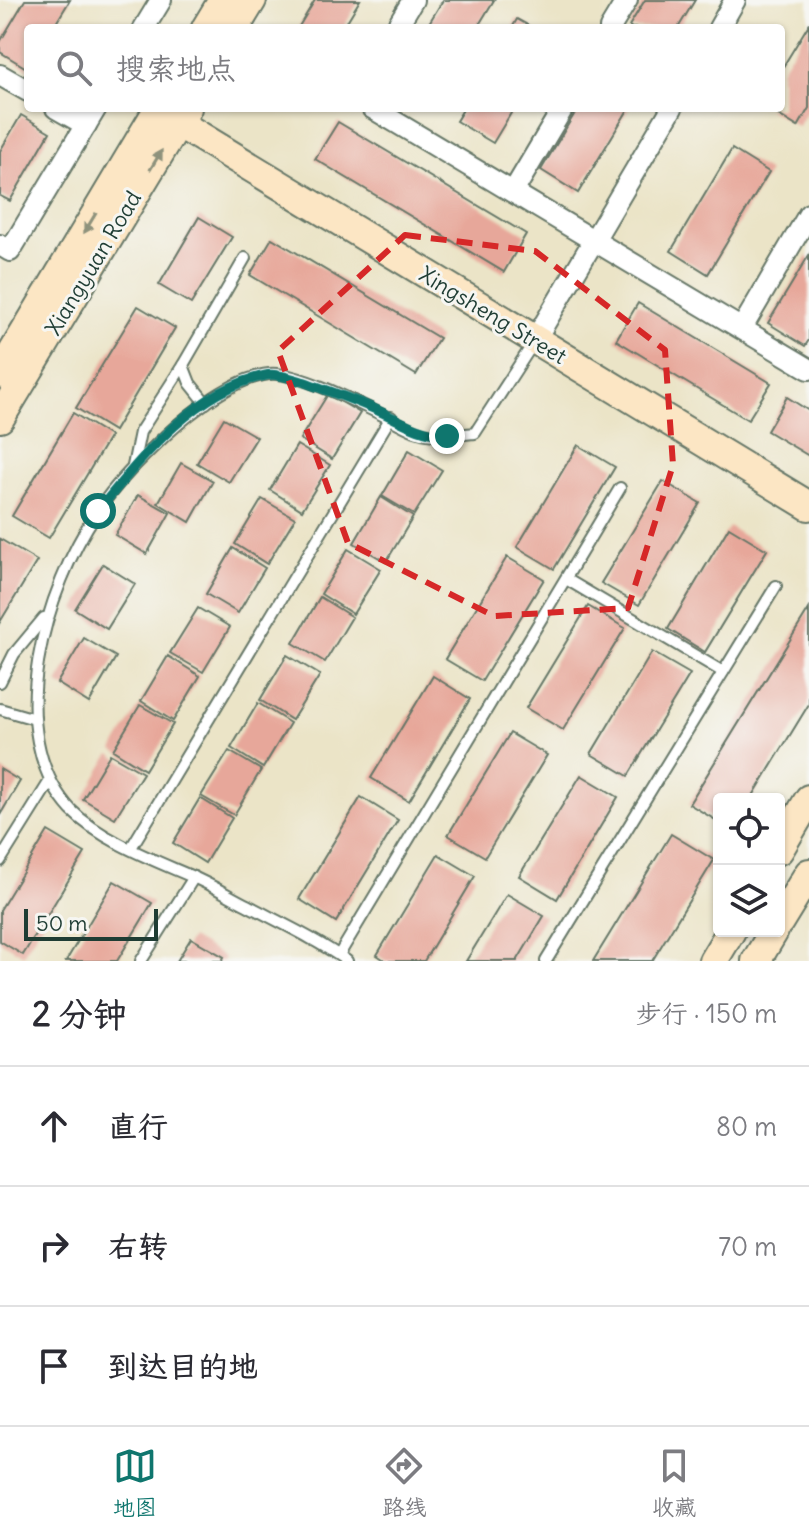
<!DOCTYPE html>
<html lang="zh">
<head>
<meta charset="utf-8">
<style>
	:root { --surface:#fff; --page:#f2f2f3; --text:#2b2b33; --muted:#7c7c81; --line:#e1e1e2; --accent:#0f766e }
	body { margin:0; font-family:Delius,"LXGW WenKai TC",sans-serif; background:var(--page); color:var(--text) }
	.controls { position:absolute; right:24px; bottom:24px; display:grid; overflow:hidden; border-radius:8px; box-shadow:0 2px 6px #0004 }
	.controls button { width:72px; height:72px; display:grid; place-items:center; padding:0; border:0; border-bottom:2px solid var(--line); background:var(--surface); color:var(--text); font:40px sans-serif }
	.scale { position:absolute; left:24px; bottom:20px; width:134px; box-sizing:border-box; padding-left:8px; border:4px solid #1f3d34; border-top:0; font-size:22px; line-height:28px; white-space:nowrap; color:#1f3d34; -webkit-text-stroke:6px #f6f6f2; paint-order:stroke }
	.stop { position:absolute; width:24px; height:24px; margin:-18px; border:6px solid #0f766e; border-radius:50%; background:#fff }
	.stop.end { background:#0f766e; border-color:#fff; box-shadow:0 2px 8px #0008 }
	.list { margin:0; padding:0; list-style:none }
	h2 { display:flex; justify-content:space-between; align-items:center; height:104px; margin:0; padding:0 32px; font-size:34px }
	h2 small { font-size:26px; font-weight:400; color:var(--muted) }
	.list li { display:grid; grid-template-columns:52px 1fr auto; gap:24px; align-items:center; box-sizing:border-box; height:120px; padding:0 32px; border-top:2px solid var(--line) }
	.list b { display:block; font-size:30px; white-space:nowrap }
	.list em { font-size:26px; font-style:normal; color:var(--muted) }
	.icon { flex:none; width:44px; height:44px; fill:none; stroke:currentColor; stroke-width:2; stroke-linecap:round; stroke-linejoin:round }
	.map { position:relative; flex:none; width:809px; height:961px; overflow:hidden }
	.search { position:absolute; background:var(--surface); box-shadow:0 2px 6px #0004; left:24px; right:24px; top:24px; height:88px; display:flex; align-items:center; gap:20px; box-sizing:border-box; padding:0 28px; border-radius:8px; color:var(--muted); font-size:30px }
	.sheet { height:464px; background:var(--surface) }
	nav { display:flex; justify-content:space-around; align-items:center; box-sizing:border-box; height:112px; border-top:2px solid var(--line); background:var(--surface); font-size:22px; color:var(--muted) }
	nav a { display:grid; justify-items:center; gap:4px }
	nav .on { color:var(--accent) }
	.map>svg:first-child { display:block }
</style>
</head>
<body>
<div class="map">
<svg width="809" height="961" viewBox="0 0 809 961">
	<rect width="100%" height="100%" fill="#f6f6f2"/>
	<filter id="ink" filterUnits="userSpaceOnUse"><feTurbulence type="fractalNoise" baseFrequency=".0125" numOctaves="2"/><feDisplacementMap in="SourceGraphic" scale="16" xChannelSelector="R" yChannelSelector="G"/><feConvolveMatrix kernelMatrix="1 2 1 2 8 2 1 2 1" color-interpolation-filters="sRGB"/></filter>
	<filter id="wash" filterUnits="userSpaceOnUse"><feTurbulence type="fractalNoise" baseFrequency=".006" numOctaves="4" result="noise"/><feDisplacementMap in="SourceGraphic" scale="32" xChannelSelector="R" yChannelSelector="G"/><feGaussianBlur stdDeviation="1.8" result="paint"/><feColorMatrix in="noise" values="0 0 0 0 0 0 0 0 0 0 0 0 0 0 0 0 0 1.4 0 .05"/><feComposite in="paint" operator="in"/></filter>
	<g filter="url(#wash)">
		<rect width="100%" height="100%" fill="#ebe4c7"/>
		<g id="blocks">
			<!-- building -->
			<g fill="#e7a79a">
				<polygon points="25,0 70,0 53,28 28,28 28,69 0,52 0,42"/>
				<polygon points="315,0 360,0 343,28 298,28"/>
				<polygon points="443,0 494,0 477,28 426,28"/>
				<polygon points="645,0 695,0 678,28 632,28 629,26"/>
				<polygon points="517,19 533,28 512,28"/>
				<polygon points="809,24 809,108 798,127 767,108 781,108 781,70"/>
				<polygon points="464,108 514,108 493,143 456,121"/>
				<polygon points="578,108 629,108 578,193 541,170"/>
				<polygon points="21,115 50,132 10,201 0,196 0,151"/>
				<polygon points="338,122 526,234 504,272 315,159"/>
				<polygon points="732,149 769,172 708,274 671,251"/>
				<polygon points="199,217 232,237 191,304 159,285"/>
				<polygon points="272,238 439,338 416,375 250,275"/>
				<polygon points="809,255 809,340 805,346 768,323"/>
				<polygon points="638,303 771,383 748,420 616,340"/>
				<polygon points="138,306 175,328 114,431 76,408"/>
				<polygon points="328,394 360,413 332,459 300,439"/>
				<polygon points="787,397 809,411 809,456 767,431"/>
				<polygon points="73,413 110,436 49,538 12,516"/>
				<polygon points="224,418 257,437 229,482 197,463"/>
				<polygon points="297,445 330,465 302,510 270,490"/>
				<polygon points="578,445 615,467 554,569 517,547"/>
				<polygon points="409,450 442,470 414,515 382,496"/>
				<polygon points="181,463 213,481 190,522 158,503"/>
				<polygon points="663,481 700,503 639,605 601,583"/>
				<polygon points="138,495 170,513 147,554 115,535"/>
				<polygon points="381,497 413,517 386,562 354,543"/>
				<polygon points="262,499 295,518 267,564 235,544"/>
				<polygon points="729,527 767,550 705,652 668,629"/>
				<polygon points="0,539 37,561 0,622"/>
				<polygon points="233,548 265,568 238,613 206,594"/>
				<polygon points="348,549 381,569 353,614 321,594"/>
				<polygon points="507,557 544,579 482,681 445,659"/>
				<polygon points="103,564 135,584 107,629 75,609"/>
				<polygon points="320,597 352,617 325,662 293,643"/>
				<polygon points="588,606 625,628 563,730 526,708"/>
				<polygon points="198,608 230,627 203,672 170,653"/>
				<polygon points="809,609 809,704 751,799 719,799 719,822 689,804"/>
				<polygon points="84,638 116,657 89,703 57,683"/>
				<polygon points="652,652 690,674 628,776 591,754"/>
				<polygon points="287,655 320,675 292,720 260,700"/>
				<polygon points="168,656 200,676 173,721 141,701"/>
				<polygon points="433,676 470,699 409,801 371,778"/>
				<polygon points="258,703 290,723 263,768 231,748"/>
				<polygon points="140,705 173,724 145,770 113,750"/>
				<polygon points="510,733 547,755 485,857 448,835"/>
				<polygon points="229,751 261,770 234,815 201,796"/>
				<polygon points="110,754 143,773 115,818 83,799"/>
				<polygon points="0,769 20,781 0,815"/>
				<polygon points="581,775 618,797 557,899 519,876"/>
				<polygon points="361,797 398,820 336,922 299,899"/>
				<polygon points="200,798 232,818 205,863 173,843"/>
				<polygon points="48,831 85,853 23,955 0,941 0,910"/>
				<polygon points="671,834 714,860 652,961 593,961"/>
				<polygon points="438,854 475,876 424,961 386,961 377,955"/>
				<polygon points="114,881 152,903 117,961 66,961"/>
				<polygon points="507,894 544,916 517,961 466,961"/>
				<polygon points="191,938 224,957 222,961 177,961"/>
			</g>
		</g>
	</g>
	<g filter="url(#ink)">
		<use href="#blocks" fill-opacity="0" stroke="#667767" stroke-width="2"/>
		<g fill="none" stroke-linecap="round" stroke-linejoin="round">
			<defs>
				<g id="lane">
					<polyline points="206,403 190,383 183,365 245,258"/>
					<polyline points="133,466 140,432 183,365"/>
					<polyline points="566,579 723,672"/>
					<polyline points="0,682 14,654 44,618"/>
					<polyline points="0,709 35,719"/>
					<polyline points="131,848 391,417"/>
					<polyline points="0,861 50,781"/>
					<polyline points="339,955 620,488"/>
					<polyline points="141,961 194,877"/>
					<path d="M347,961C316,939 281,923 247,905C229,896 212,885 193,877C154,860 102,841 71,810C0,733 46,588 97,512C116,483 141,459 166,435C191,412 234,378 269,374C301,370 384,417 415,431C434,438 456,435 475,433L534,342"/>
					<polyline points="546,961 776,586"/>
				</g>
				<g id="street">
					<polyline points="144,28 161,0"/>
					<polyline points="396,28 413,0"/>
					<polyline points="610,28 627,0"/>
					<polyline points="719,28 735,0"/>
					<polyline points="0,75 28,91"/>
					<polyline points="56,108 86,125"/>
					<polyline points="372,108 809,369"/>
					<polyline points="513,192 563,108"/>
					<polyline points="0,245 10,251 96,108"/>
					<polyline points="742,328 809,214"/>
					<polyline points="535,340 672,108"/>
				</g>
				<g id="secondary">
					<polyline points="206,28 223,0"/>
					<polyline points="235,28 252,0"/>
					<polyline points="178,123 809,506"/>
					<polyline points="0,374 159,108"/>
					<polyline points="0,418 187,108"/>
					<polyline points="779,850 809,799"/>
					<polyline points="779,922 809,873"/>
					<polyline points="713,961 731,931"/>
					<polyline points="756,961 774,931"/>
				</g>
			</defs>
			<!-- lane casing -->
			<use href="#lane" stroke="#667767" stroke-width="14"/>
			<!-- street casing -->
			<use href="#street" stroke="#667767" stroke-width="24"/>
			<!-- secondary casing -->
			<use href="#secondary" stroke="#667767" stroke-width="32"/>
			<!-- lane -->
			<use href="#lane" stroke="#fff" stroke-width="10"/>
			<!-- street -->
			<use href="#street" stroke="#fff" stroke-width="20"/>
			<!-- secondary -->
			<use href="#secondary" stroke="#fce6c4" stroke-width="28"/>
		</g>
		<!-- one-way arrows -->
		<defs><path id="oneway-solid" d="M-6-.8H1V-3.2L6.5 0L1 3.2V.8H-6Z" transform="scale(2)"/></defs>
		<g fill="#8e927c">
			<use href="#oneway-solid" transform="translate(156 160) rotate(-59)"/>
			<use href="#oneway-solid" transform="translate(90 223) rotate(121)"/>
		</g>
	</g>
	<g fill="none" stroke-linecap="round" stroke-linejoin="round" filter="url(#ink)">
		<!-- route -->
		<path stroke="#0f766e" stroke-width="10" d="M98,511C141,458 196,388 268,375C278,373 294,379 304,382C328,391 355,400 379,411C407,424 415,431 447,436"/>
	</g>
	<!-- marked area -->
	<path fill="none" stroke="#d62828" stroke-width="6" stroke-dasharray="16 10" stroke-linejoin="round" d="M405,235L535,251L665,350L673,465L628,608L494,616L348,543L278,351Z"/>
	<g text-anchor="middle" stroke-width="6" stroke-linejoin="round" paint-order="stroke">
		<!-- street labels -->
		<g font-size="22" fill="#1f3d34" stroke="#f6f6f2">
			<text transform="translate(93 263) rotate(-59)" y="8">Xiangyuan Road</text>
			<text transform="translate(493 315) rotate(31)" y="8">Xingsheng Street</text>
		</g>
	</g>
</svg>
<div class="controls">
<button><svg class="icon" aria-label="locate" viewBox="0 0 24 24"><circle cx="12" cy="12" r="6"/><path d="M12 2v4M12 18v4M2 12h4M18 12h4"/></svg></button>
<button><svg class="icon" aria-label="layers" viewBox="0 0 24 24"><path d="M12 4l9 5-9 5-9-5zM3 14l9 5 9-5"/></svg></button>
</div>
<div class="scale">50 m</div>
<div class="stop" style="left:98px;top:511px"></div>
<div class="stop end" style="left:447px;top:436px"></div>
<div class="search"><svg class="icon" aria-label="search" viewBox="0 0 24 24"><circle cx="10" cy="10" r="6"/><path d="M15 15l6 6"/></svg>搜索地点</div>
</div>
<section class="sheet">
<h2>2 分钟<small>步行 · 150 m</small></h2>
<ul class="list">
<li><svg class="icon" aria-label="ahead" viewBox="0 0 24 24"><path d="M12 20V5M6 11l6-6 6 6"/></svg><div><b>直行</b></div><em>80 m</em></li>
<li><svg class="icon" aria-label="right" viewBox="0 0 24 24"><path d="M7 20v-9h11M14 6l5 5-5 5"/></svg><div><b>右转</b></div><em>70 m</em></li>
<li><svg class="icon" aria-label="arrive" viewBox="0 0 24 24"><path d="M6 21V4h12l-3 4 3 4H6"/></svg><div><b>到达目的地</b></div></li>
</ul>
</section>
<nav>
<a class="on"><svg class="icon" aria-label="map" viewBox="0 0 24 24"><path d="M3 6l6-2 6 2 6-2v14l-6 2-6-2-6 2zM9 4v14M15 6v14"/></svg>地图</a>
<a><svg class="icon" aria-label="directions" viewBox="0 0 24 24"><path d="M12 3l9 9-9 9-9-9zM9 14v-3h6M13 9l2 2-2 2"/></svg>路线</a>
<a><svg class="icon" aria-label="saved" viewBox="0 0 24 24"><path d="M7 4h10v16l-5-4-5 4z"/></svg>收藏</a>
</nav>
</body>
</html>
